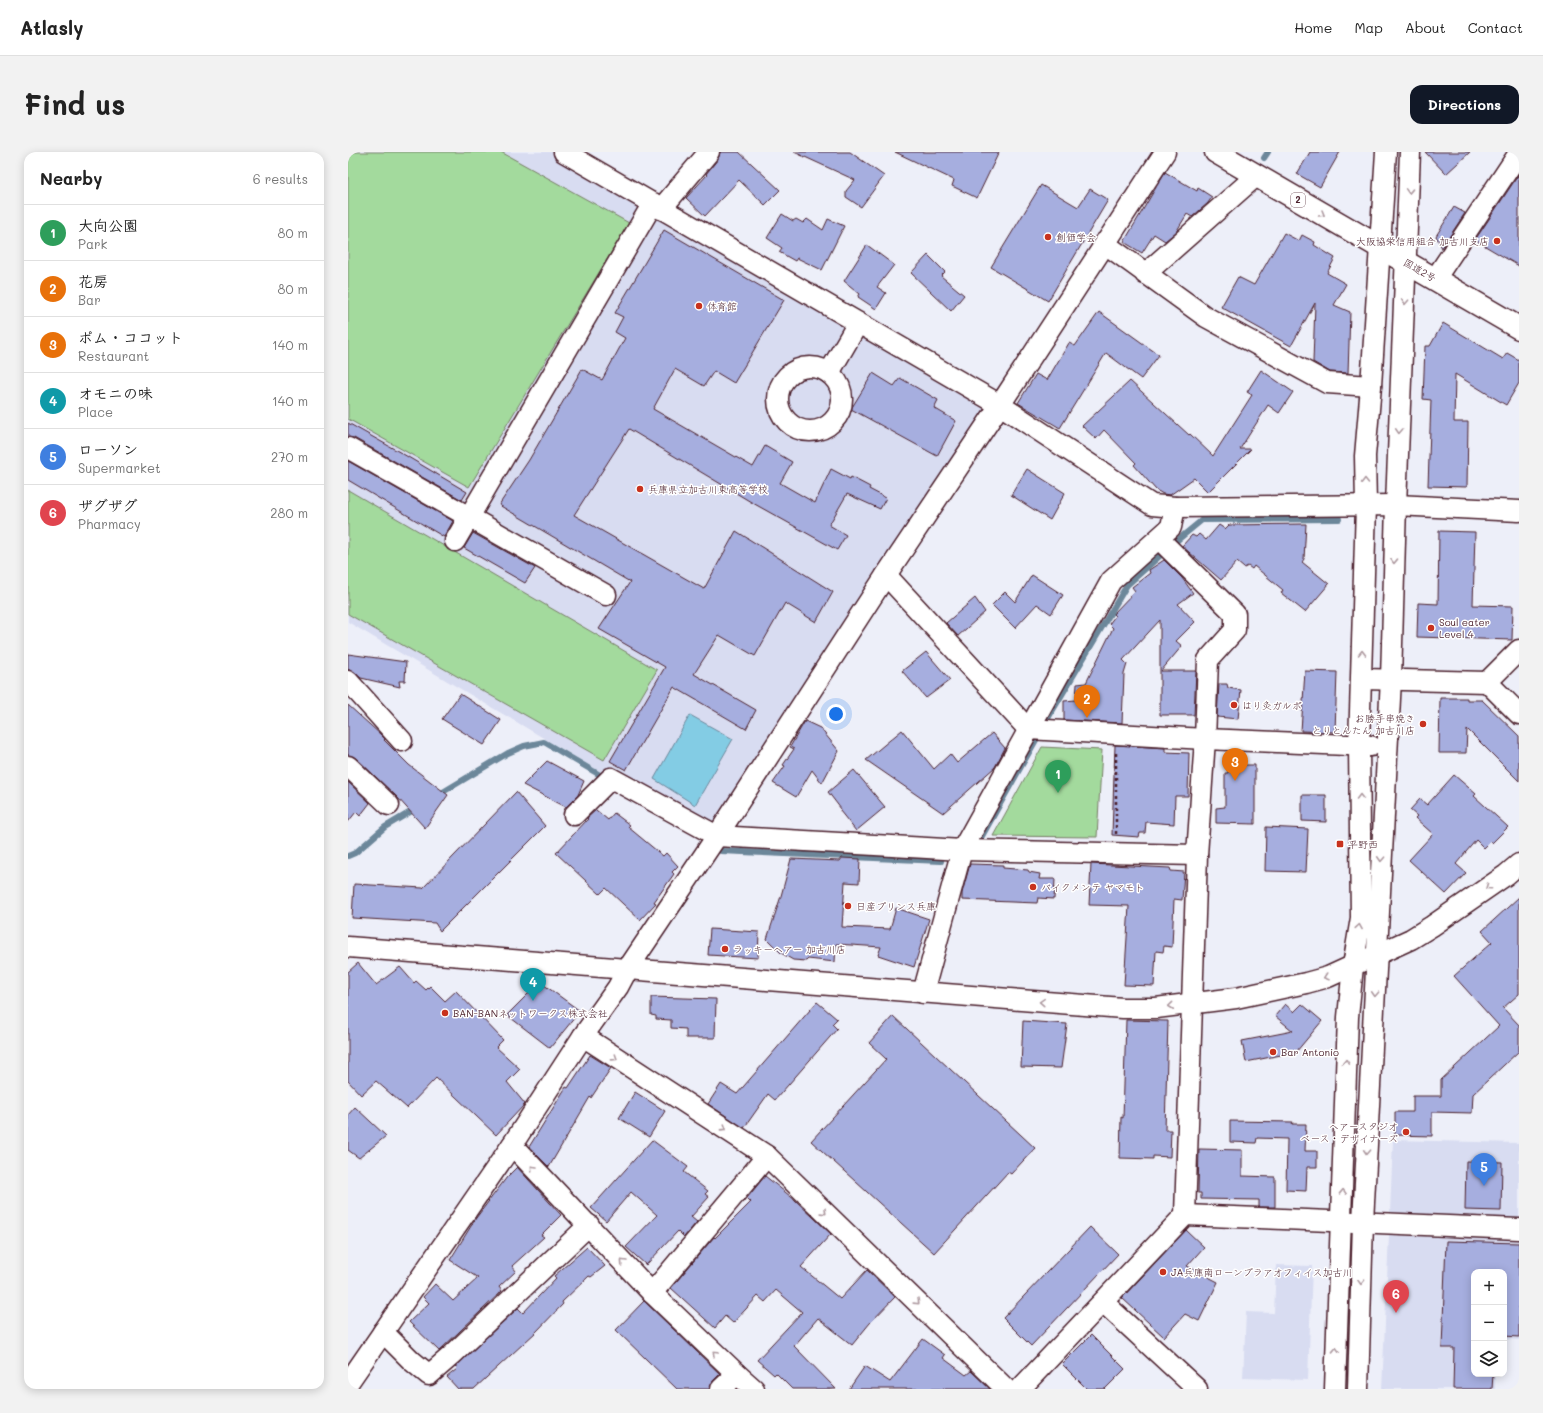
<!DOCTYPE html>
<html lang="en">
<head>
<meta charset="utf-8">
<style>
	:root { --surface:#fff; --page:#f2f2f2; --text:#222; --muted:#767676; --line:#e0e0e0; --accent:#111827 }
	body { margin:0; font-family:Mali,"Klee One",sans-serif; background:var(--page); color:var(--text) }
	.controls { position:absolute; right:12px; bottom:12px; display:grid; overflow:hidden; border-radius:8px; box-shadow:0 2px 10px #0003 }
	.controls button { width:36px; height:36px; display:grid; place-items:center; padding:0; border:0; border-bottom:1px solid var(--line); background:var(--surface); color:var(--text); font:20px sans-serif }
	.you { position:absolute; left:488px; top:562px; width:14px; height:14px; margin:-10px; border:3px solid #fff; border-radius:50%; background:#1a73e8; box-shadow:0 0 0 6px #1a73e833 }
	.badge { display:grid; place-items:center; width:26px; height:26px; border-radius:50%; background:var(--accent); color:#fff; font-size:13px; font-weight:700 }
	.pin { position:absolute; translate:-50% -33px; filter:drop-shadow(0 1px 2px #0008) }
	.pin::after { content:''; position:absolute; top:21px; width:14px; height:12px; background:inherit; clip-path:polygon(0 0,100% 0,50% 100%) }
	.list { margin:0; padding:0; list-style:none }
	h2 { display:flex; justify-content:space-between; align-items:center; height:52px; margin:0; padding:0 16px; font-size:17px }
	h2 small { font-size:13px; font-weight:400; color:var(--muted) }
	.list li { display:grid; grid-template-columns:26px 1fr auto; gap:12px; align-items:center; box-sizing:border-box; height:56px; padding:0 16px; border-top:1px solid var(--line) }
	.list b { display:block; font-size:15px; white-space:nowrap }
	.list p { margin:0; font-size:13px; white-space:nowrap; color:var(--muted) }
	.list em { font-size:13px; font-style:normal; color:var(--muted) }
	.icon { flex:none; width:22px; height:22px; fill:none; stroke:currentColor; stroke-width:2; stroke-linecap:round; stroke-linejoin:round }
	.map { position:relative; flex:none; width:1171px; height:1237px; overflow:hidden; border-radius:12px }
	header { display:flex; align-items:center; gap:24px; box-sizing:border-box; height:56px; padding:0 20px; background:var(--surface); border-bottom:1px solid var(--line) }
	header strong { font-size:19px }
	nav { display:flex; gap:22px; margin-inline-start:auto; font-size:14px }
	.intro { display:flex; align-items:center; justify-content:space-between; box-sizing:border-box; height:96px; padding:0 24px }
	h1 { margin:0; font-size:28px }
	.button { padding:10px 18px; border-radius:12px; background:var(--accent); color:#fff; font-size:14px; font-weight:700 }
	main { display:flex; gap:24px; padding:0 24px }
	aside { flex:1; background:var(--surface); border-radius:12px; box-shadow:0 2px 10px #0003 }
	.map>svg:first-child { display:block }
</style>
</head>
<body>
<header>
<strong>Atlasly</strong>
<nav><a>Home</a><a>Map</a><a>About</a><a>Contact</a></nav>
</header>
<div class="intro"><h1>Find us</h1><a class="button">Directions</a></div>
<main>
<aside>
<h2>Nearby<small>6 results</small></h2>
<ul class="list">
<li><span class="badge" style="background:#2e9e5b">1</span><div><b>大向公園</b><p>Park</p></div><em>80 m</em></li>
<li><span class="badge" style="background:#e8710a">2</span><div><b>花房</b><p>Bar</p></div><em>80 m</em></li>
<li><span class="badge" style="background:#e8710a">3</span><div><b>ポム・ココット</b><p>Restaurant</p></div><em>140 m</em></li>
<li><span class="badge" style="background:#0f9aa8">4</span><div><b>オモニの味</b><p>Place</p></div><em>140 m</em></li>
<li><span class="badge" style="background:#3f7fe0">5</span><div><b>ローソン</b><p>Supermarket</p></div><em>270 m</em></li>
<li><span class="badge" style="background:#e0444e">6</span><div><b>ザグザグ</b><p>Pharmacy</p></div><em>280 m</em></li>
</ul>
</aside>
<div class="map">
<svg width="1171" height="1237" viewBox="0 0 1171 1237">
	<rect width="100%" height="100%" fill="#edeff9"/>
	<filter id="ink" filterUnits="userSpaceOnUse"><feTurbulence type="fractalNoise" baseFrequency=".025" numOctaves="2"/><feDisplacementMap in="SourceGraphic" scale="8" xChannelSelector="R" yChannelSelector="G"/><feConvolveMatrix kernelMatrix="1 2 1 2 8 2 1 2 1" color-interpolation-filters="sRGB"/></filter>
	<g filter="url(#ink)">
		<!-- built -->
		<g fill="#d8dcf1">
			<polygon points="0,0 204,0 506,177 637,256 532,418 360,678 342,673 0,470"/>
			<polygon points="1045,988 1171,991 1171,1068 1042,1061"/>
			<polygon points="1041,1083 1171,1088 1171,1188 1156,1187 1156,1120 1126,1120 1126,1222 1147,1222 1147,1237 1034,1237"/>
			<polygon points="928,1113 964,1114 960,1228 895,1226 898,1160 926,1161"/>
		</g>
		<!-- green -->
		<g fill="#a3da9d" stroke="#767c64">
			<polygon points="0,0 153,0 281,71 121,335 0,267"/>
			<polygon points="0,338 309,518 256,608 0,462"/>
			<polygon points="694,595 754,598 749,685 645,684"/>
		</g>
		<!-- water -->
		<polygon fill="#83cce4" stroke="#6c879a" points="342,563 385,587 347,653 306,627"/>
		<g fill="none" stroke-linecap="round" stroke-linejoin="round">
			<!-- stream -->
			<g stroke="#6c879a" stroke-width="6">
				<polyline points="916,6 920,0"/>
				<polyline points="826,391 854,368 991,367"/>
				<polyline points="699,568 779,433 814,402"/>
				<polyline points="90,643 160,601 176,594 196,590 252,623"/>
				<polyline points="634,684 688,588"/>
				<polyline points="373,699 593,709"/>
				<polyline points="0,704 7,701 37,675 69,656"/>
			</g>
		</g>
		<!-- building -->
		<g fill="#a6aedf" stroke="#4a1f2b">
			<polygon points="372,0 391,0 432,38 417,53 391,28 357,64 338,46 359,23 358,22 370,7"/>
			<polygon points="446,0 502,0 536,24 513,55 498,45 498,39 507,28"/>
			<polygon points="547,0 651,0 629,46 604,34 606,28"/>
			<polygon points="962,0 992,0 972,35 949,22"/>
			<polygon points="1077,0 1122,0 1098,22"/>
			<polygon points="817,20 849,39 850,36 864,45 860,51 844,65 839,62 828,80 817,89 806,82 794,101 776,90"/>
			<polygon points="1171,22 1171,114 1127,88"/>
			<polygon points="693,33 730,55 742,37 760,48 700,149 643,115"/>
			<polygon points="1106,55 1117,61 1094,96 1088,84"/>
			<polygon points="434,62 445,69 448,67 455,71 459,67 475,78 480,67 496,74 474,118 449,106 447,109 431,100 434,96 419,86"/>
			<polygon points="316,78 436,148 386,231 366,219 356,234 327,217 305,257 405,315 417,294 444,310 432,331 467,351 483,317 502,327 503,325 522,335 521,337 538,346 532,357 499,342 481,373 498,383 489,398 403,350 281,277 226,363 356,437 388,379 485,440 468,470 437,451 407,504 371,483 346,522 408,558 398,577 326,535 278,618 262,609 317,515 251,477 282,430 151,353 181,308 234,217 254,228 277,186 267,180 275,165 267,161"/>
			<polygon points="936,81 951,89 954,83 967,90 966,93 987,106 979,121 998,132 986,153 1002,160 1000,221 982,220 965,210 967,151 943,194 873,155 890,125 906,133"/>
			<polygon points="519,93 546,113 529,135 538,141 528,157 510,145 512,142 496,129"/>
			<polygon points="580,103 597,120 593,124 616,143 603,159 563,121"/>
			<polygon points="751,160 811,203 793,227 758,201 712,276 670,251 688,222 699,228 721,191 727,194"/>
			<polygon points="1095,171 1155,207 1159,201 1171,208 1171,231 1158,253 1107,222 1106,270 1120,270 1119,335 1080,334 1083,248 1075,247 1077,194 1082,194"/>
			<polygon points="913,218 945,240 931,261 920,253 892,297 903,297 860,340 846,326 822,343 815,342 808,338 786,313 788,311 756,278 748,287 734,274 782,229 841,283 842,282 865,304 904,243 899,240"/>
			<polygon points="525,221 546,234 552,226 590,248 586,256 608,269 589,304 503,257"/>
			<polygon points="0,271 55,302 119,340 114,348 6,286 0,285"/>
			<polygon points="0,309 105,369 96,385 0,328"/>
			<polygon points="679,317 717,341 702,368 663,343"/>
			<polygon points="958,372 956,407 954,410 981,432 957,460 933,441 935,438 906,414 904,417 900,414 896,416 889,410 873,428 834,394 844,383 848,385 851,382 858,388 871,373 877,377 881,373"/>
			<polygon points="1091,379 1127,380 1125,453 1165,454 1164,488 1069,485 1070,451 1090,452"/>
			<polygon points="125,381 187,416 177,431 116,396"/>
			<polygon points="816,408 834,426 845,441 830,452 847,470 828,489 834,494 813,519 848,519 846,563 812,563 812,468 775,508 779,512 776,522 774,571 716,568 716,549 728,548 729,532 738,531 765,476 761,472 767,464 765,462 787,439 784,435 802,421 801,418"/>
			<polygon points="684,423 715,443 703,462 689,452 667,476 644,453 657,440 667,450"/>
			<polygon points="627,446 637,460 610,484 598,471"/>
			<polygon points="578,500 602,528 578,546 554,519"/>
			<polygon points="0,502 58,510 57,529 51,529 52,535 13,526 4,518 0,518"/>
			<polygon points="957,519 989,520 987,580 953,579"/>
			<polygon points="871,532 879,532 880,536 893,538 890,567 869,565"/>
			<polygon points="112,542 153,568 136,593 94,567"/>
			<polygon points="1092,546 1119,546 1119,548 1134,548 1171,584 1171,629 1119,577 1118,601 1091,601"/>
			<polygon points="0,553 32,582 37,587 36,588 61,613 100,643 77,676 49,645 8,606 0,603"/>
			<polygon points="457,569 472,576 491,599 474,631 464,618 448,645 425,631 437,614 435,613 446,597 442,595"/>
			<polygon points="554,578 586,617 602,602 609,611 644,581 657,596 647,615 595,661 518,608"/>
			<polygon points="767,593 817,596 817,600 841,601 840,644 827,644 826,672 798,670 797,681 792,681 791,685 764,683"/>
			<polygon points="199,609 236,629 230,643 218,655 175,633"/>
			<polygon points="880,613 907,613 907,672 868,671 868,656 877,655 877,621 880,621"/>
			<polygon points="506,618 537,655 508,679 492,659 493,657 480,640"/>
			<polygon points="1106,623 1128,642 1126,644 1160,675 1144,691 1143,689 1136,696 1128,688 1108,712 1118,721 1098,742 1061,708 1085,682 1067,666 1069,664 1062,658 1072,647 1079,653"/>
			<polygon points="0,630 22,651 12,664 8,660 0,670"/>
			<polygon points="168,640 197,674 92,779 87,771 4,766 6,732 75,736"/>
			<polygon points="954,643 978,643 978,670 954,669"/>
			<polygon points="248,658 260,668 266,661 282,673 280,675 315,704 318,701 330,714 324,720 326,722 306,750 308,751 292,768 258,736 252,742 208,701 240,667 239,666"/>
			<polygon points="918,675 960,677 958,720 917,719"/>
			<polygon points="494,706 512,707 511,731 497,730 494,775 542,777 548,756 581,767 566,815 530,803 533,795 488,792 487,810 460,807 458,809 445,808 433,801 419,787 433,744 443,707 492,709"/>
			<polygon points="622,712 655,713 655,716 680,718 681,720 692,722 691,727 707,727 706,747 690,746 689,751 614,748 614,741"/>
			<polygon points="743,712 822,716 823,719 836,720 834,748 826,747 824,795 816,794 815,800 808,799 806,834 776,833 781,754 741,753"/>
			<polygon points="1171,745 1171,842 1155,856 1171,873 1171,899 1125,942 1124,961 1084,960 1084,984 1047,983 1047,960 1065,960 1065,944 1093,944 1093,928 1151,874 1106,824 1144,790 1134,779"/>
			<polygon points="362,777 411,780 410,806 360,803"/>
			<polygon points="10,811 28,833 52,815 66,831 68,829 78,838 82,834 97,849 108,839 155,888 148,895 172,917 159,930 177,952 148,983 88,926 59,956 28,929 13,943 0,929 0,820"/>
			<polygon points="192,830 232,859 202,896 159,863"/>
			<polygon points="303,845 368,847 367,886 338,886 338,877 323,876 323,868 308,867 308,864 303,863"/>
			<polygon points="469,850 489,867 484,872 489,877 427,948 420,942 396,976 360,952 373,932 389,942"/>
			<polygon points="937,852 946,860 954,852 974,869 948,900 898,910 894,889 945,879 927,864"/>
			<polygon points="545,864 687,996 663,1022 660,1020 586,1101 463,989 538,907 521,891"/>
			<polygon points="778,868 820,869 817,978 823,978 822,1005 805,1004 805,1007 772,1006 773,965 775,966"/>
			<polygon points="675,869 719,872 713,916 673,915"/>
			<polygon points="242,903 263,916 243,946 242,945 201,1015 181,995 218,935 220,936"/>
			<polygon points="287,940 317,959 301,985 271,966"/>
			<polygon points="7,955 38,984 11,1006 0,998 0,963"/>
			<polygon points="882,969 945,970 944,972 958,972 957,999 969,999 969,1015 959,1015 958,1039 938,1038 939,987 909,986 908,991 882,990"/>
			<polygon points="304,988 340,1015 336,1020 360,1039 357,1042 361,1045 343,1065 349,1070 336,1085 330,1079 298,1113 278,1095 309,1063 283,1040 258,1069 243,1056"/>
			<polygon points="851,997 894,998 894,1024 927,1025 927,1055 911,1055 911,1048 853,1047 853,1041 850,1041"/>
			<polygon points="1118,1009 1154,1010 1153,1059 1117,1058"/>
			<polygon points="169,1015 213,1063 193,1083 196,1085 164,1114 168,1119 151,1135 154,1139 91,1199 61,1170 81,1151 75,1145 87,1132 105,1149 130,1126 102,1108 128,1066 159,1025"/>
			<polygon points="417,1024 447,1048 483,1082 453,1115 492,1147 519,1118 547,1145 522,1171 504,1193 470,1166 446,1194 488,1237 444,1237 428,1221 426,1223 409,1208 454,1160 428,1138 417,1150 410,1144 385,1171 377,1164 367,1176 323,1136 366,1085 367,1086 403,1050 399,1046"/>
			<polygon points="742,1075 770,1102 683,1194 655,1166"/>
			<polygon points="838,1078 856,1095 839,1114 870,1130 851,1169 837,1162 816,1185 774,1146"/>
			<polygon points="1098,1089 1171,1091 1171,1185 1156,1184 1156,1120 1126,1120 1126,1222 1145,1222 1144,1237 1105,1237 1106,1196 1094,1196"/>
			<polygon points="239,1095 257,1114 243,1125 241,1124 214,1150 215,1152 188,1180 126,1237 110,1237 99,1225 109,1217 107,1215 170,1156 175,1161 208,1126 206,1124"/>
			<polygon points="296,1149 372,1222 365,1229 362,1237 329,1237 268,1178"/>
			<polygon points="743,1183 777,1217 757,1237 739,1237 714,1212"/>
			<polygon points="575,1187 597,1203 595,1206 618,1223 623,1219 642,1237 501,1237 517,1214 542,1230"/>
		</g>
		<g fill="none" stroke-linecap="round" stroke-linejoin="round">
			<defs>
				<g id="minor">
					<polyline points="216,0 652,253 804,353 827,355 1048,353 1171,359"/>
					<polyline points="313,57 361,0"/>
					<polyline points="756,91 858,165 979,231 1023,234"/>
					<polyline points="797,122 908,24"/>
					<polyline points="1087,127 1171,1"/>
					<circle cx="462" cy="247" r="32"/>
					<polyline points="481,221 510,171"/>
					<polyline points="0,296 258,443"/>
					<polyline points="107,389 305,51"/>
					<polyline points="538,423 680,577 857,587 1023,594"/>
					<polyline points="1014,527 1139,530 1171,562"/>
					<polyline points="0,529 54,589"/>
					<polyline points="1139,530 1171,498"/>
					<polyline points="0,614 41,653"/>
					<polyline points="226,663 263,626 369,684 614,698 849,703"/>
					<polyline points="0,795 775,856 808,856 888,846 958,831 980,825 1063,787 1084,774 1158,723 1171,712"/>
					<polyline points="575,841 614,698 763,429 823,375 827,355"/>
					<polyline points="235,884 419,1004 658,1237"/>
					<polyline points="164,993 304,1141 389,1222 406,1237"/>
					<polyline points="837,1063 1171,1077"/>
					<polyline points="304,1141 419,1004"/>
					<polyline points="755,1150 849,1237"/>
					<polyline points="35,1180 64,1209 81,1223 103,1204 241,1073"/>
					<polyline points="0,1231 164,993 235,884 270,835 279,818 369,684 538,423 652,253 817,0"/>
					<polyline points="373,1237 389,1222"/>
					<polyline points="672,1237 837,1063 849,703 857,587 860,508 887,478 887,462 811,387"/>
					<polyline points="987,1237 1000,865 1005,814 1013,766 1011,594 1018,353 1017,304 1023,234 1038,0"/>
					<polyline points="1010,1237 1015,1070 1043,527 1048,353 1062,0"/>
				</g>
				<polyline id="highway" points="868,0 1171,176"/>
			</defs>
			<!-- minor casing -->
			<use href="#minor" stroke="#4a1f2b" stroke-width="23"/>
			<!-- highway casing -->
			<use href="#highway" stroke="#4a1f2b" stroke-width="25"/>
			<!-- path -->
			<polyline stroke="#4a1f2b" stroke-width="2.5" stroke-dasharray="3 3" stroke-linecap="butt" points="768,601 768,682"/>
			<!-- minor -->
			<use href="#minor" stroke="#fff" stroke-width="20"/>
			<!-- highway -->
			<use href="#highway" stroke="#fff" stroke-width="22"/>
		</g>
		<!-- one-way arrows -->
		<defs><path id="oneway-chevron" d="M-2-3.5L2.5 0L-2 3.5" fill="none" stroke-width="1.6" stroke-linecap="round" stroke-linejoin="round"/></defs>
		<g stroke="#ae9aa0">
			<use href="#oneway-chevron" transform="translate(1061 39) rotate(92)"/>
			<use href="#oneway-chevron" transform="translate(974 62) rotate(30)"/>
			<use href="#oneway-chevron" transform="translate(1057 150) rotate(93)"/>
			<use href="#oneway-chevron" transform="translate(1051 279) rotate(93)"/>
			<use href="#oneway-chevron" transform="translate(1017 329) rotate(-91)"/>
			<use href="#oneway-chevron" transform="translate(1046 409) rotate(92)"/>
			<use href="#oneway-chevron" transform="translate(1014 501) rotate(-89)"/>
			<use href="#oneway-chevron" transform="translate(1012 645) rotate(-90)"/>
			<use href="#oneway-chevron" transform="translate(1033 707) rotate(93)"/>
			<use href="#oneway-chevron" transform="translate(1140 735) rotate(145)"/>
			<use href="#oneway-chevron" transform="translate(1011 775) rotate(-81)"/>
			<use href="#oneway-chevron" transform="translate(978 825) rotate(161)"/>
			<use href="#oneway-chevron" transform="translate(1027 842) rotate(93)"/>
			<use href="#oneway-chevron" transform="translate(694 850) rotate(-176)"/>
			<use href="#oneway-chevron" transform="translate(823 854) rotate(174)"/>
			<use href="#oneway-chevron" transform="translate(267 906) rotate(33)"/>
			<use href="#oneway-chevron" transform="translate(998 910) rotate(-88)"/>
			<use href="#oneway-chevron" transform="translate(376 976) rotate(33)"/>
			<use href="#oneway-chevron" transform="translate(1019 1000) rotate(93)"/>
			<use href="#oneway-chevron" transform="translate(185 1016) rotate(-133)"/>
			<use href="#oneway-chevron" transform="translate(995 1040) rotate(-88)"/>
			<use href="#oneway-chevron" transform="translate(476 1060) rotate(44)"/>
			<use href="#oneway-chevron" transform="translate(275 1110) rotate(-133)"/>
			<use href="#oneway-chevron" transform="translate(1013 1130) rotate(92)"/>
			<use href="#oneway-chevron" transform="translate(569 1150) rotate(44)"/>
			<use href="#oneway-chevron" transform="translate(988 1198) rotate(-88)"/>
			<use href="#oneway-chevron" transform="translate(367 1201) rotate(-136)"/>
		</g>
	</g>
	<!-- markers -->
	<g fill="#c8321e" stroke="#fff" stroke-width="1.5">
		<circle cx="700" cy="85" r="4"/>
		<circle cx="1149" cy="89" r="4"/>
		<circle cx="351" cy="154" r="4"/>
		<circle cx="292" cy="337" r="4"/>
		<circle cx="1083" cy="476" r="4"/>
		<circle cx="886" cy="553" r="4"/>
		<circle cx="1075" cy="572" r="4"/>
		<rect x="988" y="688" width="8" height="8" rx="2"/>
		<circle cx="685" cy="735" r="4"/>
		<circle cx="500" cy="754" r="4"/>
		<circle cx="377" cy="797" r="4"/>
		<circle cx="97" cy="861" r="4"/>
		<circle cx="925" cy="900" r="4"/>
		<circle cx="1058" cy="980" r="4"/>
		<circle cx="815" cy="1120" r="4"/>
	</g>
	<g text-anchor="middle" stroke-width="3" stroke-linejoin="round" paint-order="stroke">
		<!-- shield labels -->
		<rect fill="#fff" stroke="#80626b" stroke-width="1" x="943" y="41" width="14" height="14" rx="3"/>
		<g font-size="9" font-weight="bold" fill="#4a1f2b">
			<text x="950" y="51">2</text>
		</g>
		<!-- poi labels -->
		<g font-size="10" fill="#4a1f2b" stroke="#fff" text-anchor="start">
			<text x="708" y="89">創価学会</text>
			<text x="1141" y="93" text-anchor="end">大阪協栄信用組合 加古川支店</text>
			<text x="359" y="158">体育館</text>
			<text x="300" y="341">兵庫県立加古川東高等学校</text>
			<text x="1091" y="474">Soul eater<tspan x="1091" dy="12">Level 4</tspan></text>
			<text x="894" y="557">はり灸ガルボ</text>
			<text x="1067" y="570" text-anchor="end">お勝手串焼き<tspan x="1067" dy="12">とりとんたん 加古川店</tspan></text>
			<text x="1000" y="696">平野西</text>
			<text x="693" y="739">バイクメンテ ヤマモト</text>
			<text x="508" y="758">日産プリンス兵庫</text>
			<text x="385" y="801">ラッキーヘアー 加古川店</text>
			<text x="105" y="865">BAN-BANネットワークス株式会社</text>
			<text x="933" y="904">Bar Antonio</text>
			<text x="1050" y="978" text-anchor="end">ヘアースタジオ<tspan x="1050" dy="12">ベース・デザイナーズ</tspan></text>
			<text x="823" y="1124">JA兵庫南ローンプラアオフィイス加古川</text>
		</g>
		<!-- street labels -->
		<g font-size="10" fill="#4a1f2b" stroke="#fff">
			<text transform="translate(1072 118) rotate(30)" y="4">国道2号</text>
		</g>
	</g>
</svg>
<div class="controls">
<button>+</button>
<button>−</button>
<button><svg class="icon" aria-label="layers" viewBox="0 0 24 24"><path d="M12 4l9 5-9 5-9-5zM3 14l9 5 9-5"/></svg></button>
</div>
<div class="you"></div>
<div class="pin badge" style="left:710px;top:641px;background:#2e9e5b">1</div>
<div class="pin badge" style="left:739px;top:566px;background:#e8710a">2</div>
<div class="pin badge" style="left:887px;top:629px;background:#e8710a">3</div>
<div class="pin badge" style="left:185px;top:849px;background:#0f9aa8">4</div>
<div class="pin badge" style="left:1136px;top:1034px;background:#3f7fe0">5</div>
<div class="pin badge" style="left:1048px;top:1161px;background:#e0444e">6</div>
</div>
</main>
</body>
</html>
